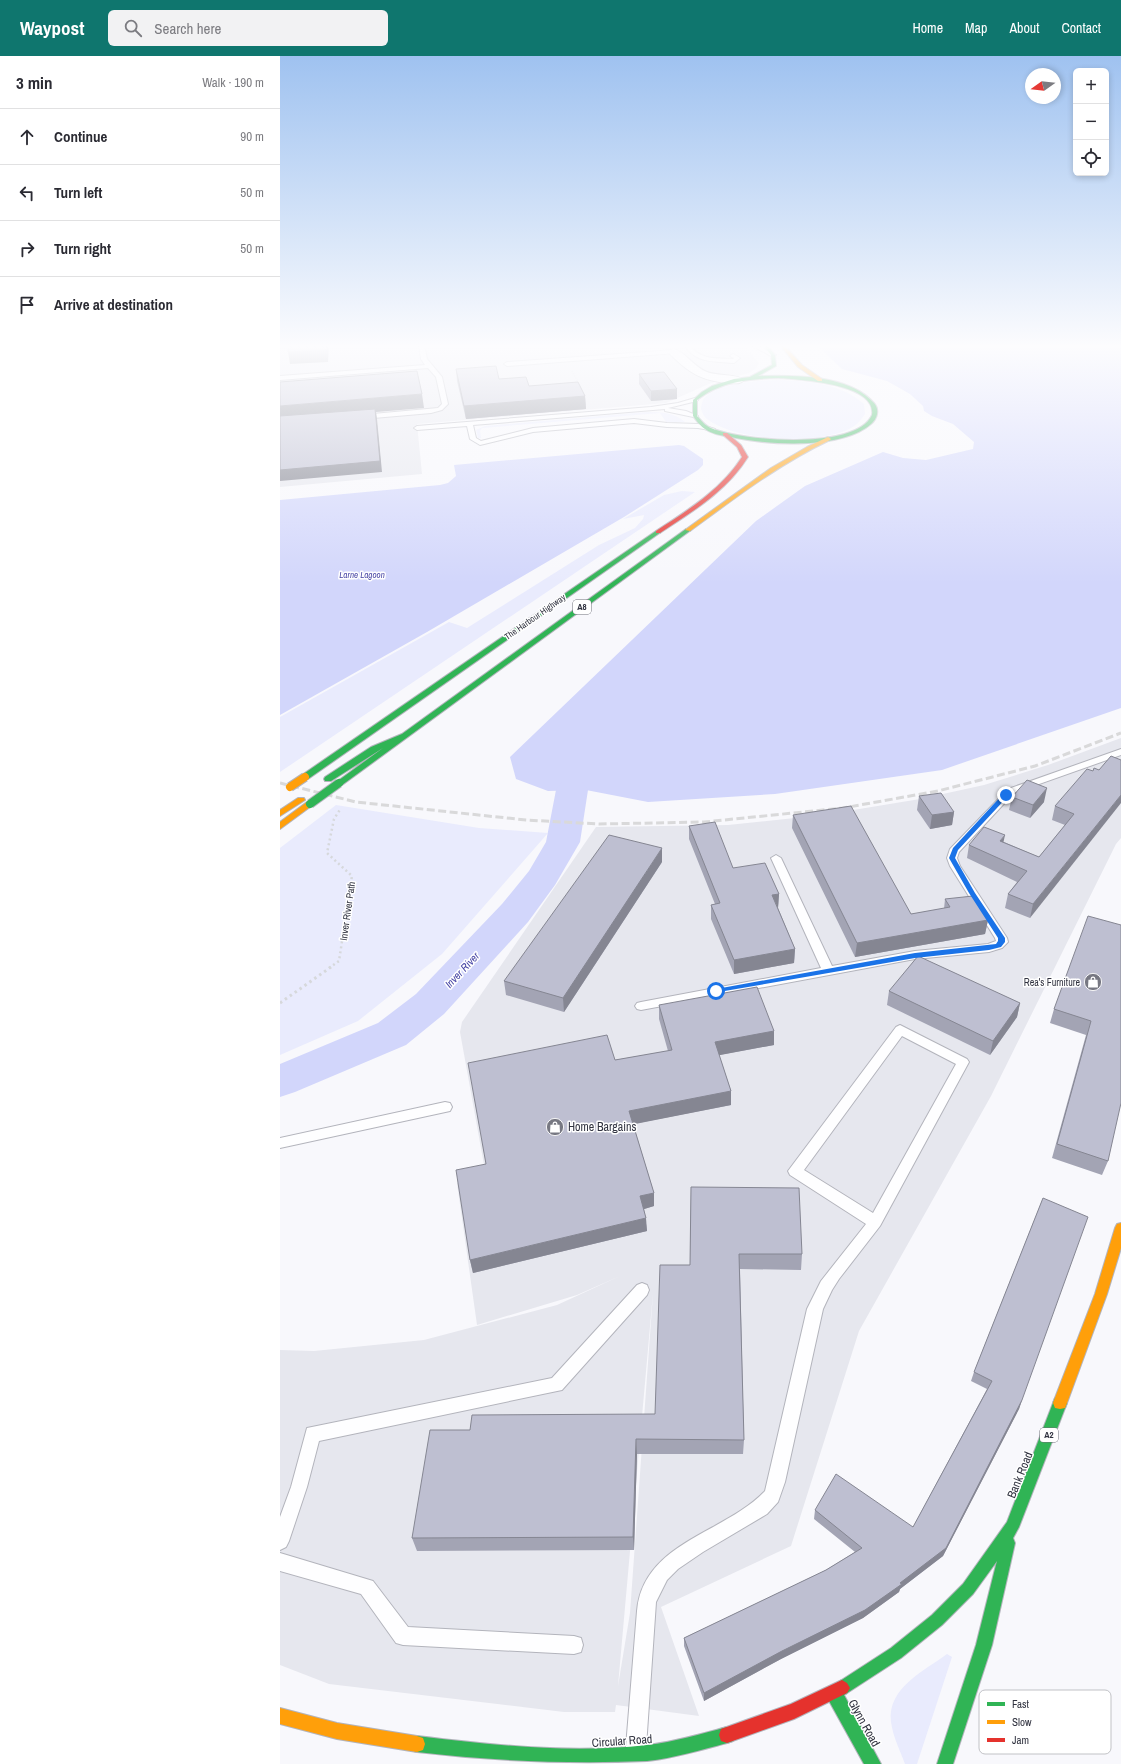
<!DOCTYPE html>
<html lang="en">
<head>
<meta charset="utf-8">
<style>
	:root { --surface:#fff; --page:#f2f2f3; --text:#2b2b33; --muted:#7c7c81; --line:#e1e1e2; --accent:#0f766e }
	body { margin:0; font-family:"Archivo Narrow",sans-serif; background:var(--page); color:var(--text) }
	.controls { position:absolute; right:12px; top:12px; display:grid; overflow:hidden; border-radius:6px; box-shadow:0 2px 6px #0003 }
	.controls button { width:36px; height:36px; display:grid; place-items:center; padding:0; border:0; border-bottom:1px solid var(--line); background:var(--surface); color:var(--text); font:20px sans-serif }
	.compass { position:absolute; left:745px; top:12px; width:36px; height:36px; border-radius:50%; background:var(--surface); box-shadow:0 2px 6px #0003; rotate:255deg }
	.stop { position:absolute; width:12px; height:12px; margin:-9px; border:3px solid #1a73e8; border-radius:50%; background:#fff }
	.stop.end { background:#1a73e8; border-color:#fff; box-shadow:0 1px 4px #0008 }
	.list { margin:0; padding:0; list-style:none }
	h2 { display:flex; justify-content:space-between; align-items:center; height:52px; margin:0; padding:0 16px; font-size:17px }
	h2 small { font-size:13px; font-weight:400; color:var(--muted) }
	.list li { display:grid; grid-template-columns:26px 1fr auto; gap:12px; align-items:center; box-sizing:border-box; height:56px; padding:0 16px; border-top:1px solid var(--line) }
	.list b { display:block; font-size:15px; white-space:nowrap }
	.list em { font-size:13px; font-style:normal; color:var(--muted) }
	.icon { flex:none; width:22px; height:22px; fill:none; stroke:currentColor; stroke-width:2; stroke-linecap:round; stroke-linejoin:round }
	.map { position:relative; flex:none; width:841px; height:1708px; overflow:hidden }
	header { display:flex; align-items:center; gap:24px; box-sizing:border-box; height:56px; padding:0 20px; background:var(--accent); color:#fff }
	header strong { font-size:19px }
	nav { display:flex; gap:22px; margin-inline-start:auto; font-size:14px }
	.search { width:280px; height:36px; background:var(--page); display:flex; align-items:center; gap:10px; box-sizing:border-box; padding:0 14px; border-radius:6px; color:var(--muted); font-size:15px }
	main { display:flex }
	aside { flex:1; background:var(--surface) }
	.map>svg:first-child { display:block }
</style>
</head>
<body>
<header>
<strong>Waypost</strong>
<div class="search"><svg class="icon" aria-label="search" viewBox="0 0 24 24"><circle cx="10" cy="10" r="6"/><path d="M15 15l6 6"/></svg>Search here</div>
<nav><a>Home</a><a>Map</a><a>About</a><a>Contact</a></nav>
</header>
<main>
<aside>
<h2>3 min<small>Walk · 190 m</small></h2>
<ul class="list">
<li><svg class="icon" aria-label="ahead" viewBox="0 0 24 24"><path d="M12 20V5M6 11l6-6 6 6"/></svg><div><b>Continue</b></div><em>90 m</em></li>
<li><svg class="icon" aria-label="left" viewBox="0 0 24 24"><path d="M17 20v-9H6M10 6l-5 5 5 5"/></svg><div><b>Turn left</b></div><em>50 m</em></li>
<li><svg class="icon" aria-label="right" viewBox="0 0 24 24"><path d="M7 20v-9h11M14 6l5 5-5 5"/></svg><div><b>Turn right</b></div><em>50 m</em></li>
<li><svg class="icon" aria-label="arrive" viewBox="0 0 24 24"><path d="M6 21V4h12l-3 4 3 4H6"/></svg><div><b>Arrive at destination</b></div></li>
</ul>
</aside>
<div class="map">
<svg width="841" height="1708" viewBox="0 0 841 1708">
	<rect width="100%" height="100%" fill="#f8f8fc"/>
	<!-- built -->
	<g fill="#e6e7ee" fill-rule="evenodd">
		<polygon points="0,289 464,289 479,307 476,312 469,317 431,327 386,347 137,368 142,418 0,431"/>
		<path d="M841,682V782L836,788L711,1040L579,1275L511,1490L381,1551L419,1660L336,1649L335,1656H284L49,1628L0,1609V1294L34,1295L144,1284L277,1249L340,1220L297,1239L197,1269L177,1127L206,1120L180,976L182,966L316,771L448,769L543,759L640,743L704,729L768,709ZM373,1237L350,1557L338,1630Z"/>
	</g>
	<!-- green -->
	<g fill="#e9ebfd">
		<path d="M503,324C533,326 561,328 584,348L585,358C583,361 580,365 577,368C549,391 455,386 427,363C424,361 422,356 421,353C421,351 422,346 423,344C435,326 484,324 503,324Z"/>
		<path d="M366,356C380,356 394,356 405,366H386L380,357L202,372L200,375L201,382H198L196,374L205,370Z"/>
		<polygon points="402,435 415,436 0,716 0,661 169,566 187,572 319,489 355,472 363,463 364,459 343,463 384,439"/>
		<polygon points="56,749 199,772 268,777 162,898 78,965 0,999 0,792"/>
		<path d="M667,1598L672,1601L637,1708H625C620,1694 613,1681 611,1666C607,1632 644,1615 667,1598Z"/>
	</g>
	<!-- water -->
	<g fill="#d2d6fb">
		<polygon points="537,289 841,289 841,652 662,714 495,738 368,746 306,734 268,735 236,723 230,701 476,465 525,430 603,396 623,402 646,404 693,393 694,386 673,368 652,360 644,355 643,350 630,338 607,325 562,313"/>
		<polygon points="399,389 404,390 423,403 423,409 418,414 344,461 147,576 0,659 0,444 160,429 168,427 176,420 174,409"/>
	</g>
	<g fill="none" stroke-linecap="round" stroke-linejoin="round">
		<!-- river -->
		<polygon fill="#d2d6fb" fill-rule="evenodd" points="292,724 303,727 308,734 300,786 275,829 248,866 164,958 126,989 15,1036 0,1041 0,1008 98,967 136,938 222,848 249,815 266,786 276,734 281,727"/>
		<defs>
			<g id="lane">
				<polygon points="139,289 144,289 147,303 162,321 168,348 162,354 151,357 82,363 79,361 82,359 158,352 162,348 156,321 148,312 0,324 0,320 145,309 141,303"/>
				<path d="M407,289H412L411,291C422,304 436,302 453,303L454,302L450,300L453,298L460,302L454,307C435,305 420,308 406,292Z"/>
				<polygon points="471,289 477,289 496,299 491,300"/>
				<polygon points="394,294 396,295 396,297 227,310 224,308 227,306"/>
				<polygon points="415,342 418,344 417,345 388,352 406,355 418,360 418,362 385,355 385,353 193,369 196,382 201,385 253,372 354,363 387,367 418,368 435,373 435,375 418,372 387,371 354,367 253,376 200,389 190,383 187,370 137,374 134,372 137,370 371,351 398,347"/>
				<polygon points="841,693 841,699 734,737 679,796 677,802 680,810 727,882 728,886 722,892 709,896 635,903 361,954 357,953 355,950 357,947 361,946 541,912 491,802 496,799 501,802 552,910 635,895 708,888 716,885 715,882 670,810 667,802 670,793 728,733"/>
				<path d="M620,969L687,1003L689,1006L600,1170L559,1223L552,1234L543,1253L505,1426L498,1446L487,1458L423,1496L398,1513L387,1524L376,1546L366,1691L363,1698L356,1701L349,1698L346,1691L357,1555C363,1486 446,1477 485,1435L527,1253L541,1225L586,1168L510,1119L508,1115L616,971ZM622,980L676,1008L593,1157L524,1114Z"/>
				<polygon points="165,1046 170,1047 172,1051 170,1055 0,1092 0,1082"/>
				<polygon points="362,1227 367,1229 369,1234 367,1239 282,1334 39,1385 27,1431 9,1485 6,1491 0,1494 0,1461 11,1431 27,1372 272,1322 357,1229"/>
				<polygon points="0,1497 93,1525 128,1571 294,1580 301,1582 303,1589 301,1596 294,1598 123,1589 116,1587 81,1538 0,1515"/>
			</g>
			<path id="street" d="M394,293C404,295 415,312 427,316C436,320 459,318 464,324C460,329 454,327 449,327C422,325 409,317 390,298L389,296L390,294Z"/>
			<g id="fast">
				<path d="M483,289H487L495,299L496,310L478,320C513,319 569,318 594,347C600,354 597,363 591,368C561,394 488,389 451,381C443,380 432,378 425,373C420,370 416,364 413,360V344L422,336L432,330L454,323L470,321L492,309L491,299ZM499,322C519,324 597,327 592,359C576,395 461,385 431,372C425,370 421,364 417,360V344C441,325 469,323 499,322Z"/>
				<polygon points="406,473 411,474 62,729 59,729 55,727 103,692 51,725 45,725 44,723 45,721 91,691 122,678"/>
				<polygon points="376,475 381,476 28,723 22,723 21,721 22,719"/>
				<polygon points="780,1341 785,1342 787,1347 739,1471 733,1482 735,1487 712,1589 673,1708 657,1708 696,1589 717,1505 693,1538 662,1569 621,1602 564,1639 601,1708 584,1708 548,1643 546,1637 548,1631 555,1630 557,1627 611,1592 652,1559 683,1528 727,1466 773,1347 775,1342"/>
				<path d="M447,1671L453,1673L455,1679L453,1685L447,1687C421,1694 394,1702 367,1705C291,1708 212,1705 137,1696L131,1694L129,1688L131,1682L137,1680C212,1689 291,1698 367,1689C394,1686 421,1678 447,1671Z"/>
			</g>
			<g id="slow">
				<polygon points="500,289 504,289 522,309 542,323 542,325 538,325 518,311"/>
				<path d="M548,381L551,383L550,384C499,408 455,442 410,475L405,474L491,412L527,391Z"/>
				<polygon points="18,742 24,742 25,744 0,760 0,754"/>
				<polygon points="27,746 30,746 34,748 0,773 0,766"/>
				<polygon points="841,1167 841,1192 827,1238 787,1347 785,1352 780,1353 775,1352 773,1347 815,1238 835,1172 837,1168"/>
				<polygon points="0,1652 57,1667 137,1680 143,1682 145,1688 143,1694 137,1696 57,1683 0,1668"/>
			</g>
			<g id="jam">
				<path d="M443,377H447L461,389L468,401C446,436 413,455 380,477H376V475C408,454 441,434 462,401L457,391L443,379Z"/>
				<polygon points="562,1624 567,1627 570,1632 567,1637 514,1663 447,1687 441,1685 439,1679 441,1673 511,1648"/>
			</g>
		</defs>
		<!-- lane casing -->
		<use href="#lane" stroke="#b3b4bc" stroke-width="2"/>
		<!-- street casing -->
		<use href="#street" stroke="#b3b4bc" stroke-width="2"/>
		<!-- fast casing -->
		<use href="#fast" stroke="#b3b4bc" stroke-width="2"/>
		<!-- slow casing -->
		<use href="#slow" stroke="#b3b4bc" stroke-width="2"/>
		<!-- jam casing -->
		<use href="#jam" stroke="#b3b4bc" stroke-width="2"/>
		<!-- path-far2 -->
		<polyline stroke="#d6d8db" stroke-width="1.5" stroke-dasharray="1 1.5" stroke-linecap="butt" points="292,315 299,328"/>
		<!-- path-far1 -->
		<polyline stroke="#d6d8db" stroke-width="2.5" stroke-dasharray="2 3" stroke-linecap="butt" points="49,912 59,905 72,820 47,797 54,763 61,752"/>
		<!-- path -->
		<polyline stroke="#d6d8db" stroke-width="3" stroke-dasharray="2.5 3.5" stroke-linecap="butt" points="0,947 51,911"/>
		<!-- lane -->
		<use href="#lane" fill="#fefeff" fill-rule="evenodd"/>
		<!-- street -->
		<use href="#street" fill="#fefeff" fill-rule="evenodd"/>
		<!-- fast -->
		<use href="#fast" fill="#30b455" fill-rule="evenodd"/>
		<!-- slow -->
		<use href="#slow" fill="#ff9f0a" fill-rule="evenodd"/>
		<!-- jam -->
		<use href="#jam" fill="#e5322d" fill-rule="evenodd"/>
		<!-- rail -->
		<polyline stroke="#d9d9da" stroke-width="3" stroke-dasharray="8 3.5" stroke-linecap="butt" points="0,727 76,746 246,764 319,768 424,766 563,752 658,735 755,710 841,677"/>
		<defs>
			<polyline id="fast-bridge" points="30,748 59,727"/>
			<polyline id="slow-bridge" points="10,731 25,721"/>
		</defs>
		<!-- fast-bridge casing -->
		<use href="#fast-bridge" stroke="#b3b4bc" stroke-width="10" stroke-linecap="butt"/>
		<!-- slow-bridge casing -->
		<use href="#slow-bridge" stroke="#b3b4bc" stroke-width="10" stroke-linecap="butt"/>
		<!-- fast-bridge -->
		<use href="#fast-bridge" stroke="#30b455" stroke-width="8"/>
		<!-- slow-bridge -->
		<use href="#slow-bridge" stroke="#ff9f0a" stroke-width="8"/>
	</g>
	<!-- wall -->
	<g fill="#a3a4b4">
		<polygon points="176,313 249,330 305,340 306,353 186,363 177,325"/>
		<polygon points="359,318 397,343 371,345 359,328"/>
		<polygon points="813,715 750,862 725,852 728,838 737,826 687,802 689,789 724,786 759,801 785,769 772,764 775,750"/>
		<polygon points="639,740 674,756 672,769 650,773 637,754"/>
		<polygon points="732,741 764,746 750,762 729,754"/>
		<polygon points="513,759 631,858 664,853 665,843 708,864 705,878 575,901 512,772"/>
		<polygon points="409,770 453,812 499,838 498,852 515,893 514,907 454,918 431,863 431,849 435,848 409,783"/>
		<polygon points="382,806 284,956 226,939 224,925"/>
		<polygon points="841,869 828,1105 822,1119 772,1102 806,979 770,967 774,953"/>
		<polygon points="609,935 740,947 737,961 710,999 607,949"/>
		<polygon points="379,949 494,975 494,989 439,999 451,1035 451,1049 353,1068 374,1137 374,1150 364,1153 367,1175 193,1217 190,1204 206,1108 335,1004 388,995 379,963"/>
		<polygon points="411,1131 522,1198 521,1214 460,1213 464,1384 463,1398 357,1398 354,1494 137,1495 132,1482 190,1374 375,1358 410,1209"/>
		<polygon points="763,1142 742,1344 739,1353 663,1500 620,1533 619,1536 583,1562 501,1603 424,1645 404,1590 404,1582 546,1514 575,1496 534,1463 535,1454 633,1471 707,1333 691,1325 694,1316"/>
	</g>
	<!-- shaded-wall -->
	<g fill="#858692">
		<polygon points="46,289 49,289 48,306 10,308 8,296"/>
		<polygon points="397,333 397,343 371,345 371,335"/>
		<polygon points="142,338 144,352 96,356 97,363 102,416 0,425 0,350"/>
		<polygon points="305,340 306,353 186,363 184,350"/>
		<polygon points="767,732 764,746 750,762 753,749"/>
		<polygon points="841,739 841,747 750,862 753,848"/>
		<polygon points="674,756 672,769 650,773 652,759"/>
		<polygon points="725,779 722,793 720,785"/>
		<polygon points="382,792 382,806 284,956 283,942"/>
		<polygon points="499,838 498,852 492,839"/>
		<polygon points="708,864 705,878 575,901 577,887"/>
		<polygon points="515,893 514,907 454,918 454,904"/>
		<polygon points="740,947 737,961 710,999 713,985"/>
		<polygon points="494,975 494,989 435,1000 435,986"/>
		<polygon points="451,1035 451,1049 350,1069 349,1055"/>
		<polygon points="374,1137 374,1150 361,1154 360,1140"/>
		<polygon points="366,1162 367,1175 193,1217 190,1204"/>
		<polygon points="742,1344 739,1353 663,1500 620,1533 619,1536 583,1562 501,1603 424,1645 424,1637 620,1527"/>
		<polygon points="356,1383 357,1398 354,1494 353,1481"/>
	</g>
	<!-- building -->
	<g fill="#bebfd1" stroke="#858692">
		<polygon points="9,289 46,289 46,294 8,296"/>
		<polygon points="216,310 219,323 246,321 249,330 298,326 305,340 184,350 176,313"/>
		<polygon points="137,315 142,338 0,350 0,326"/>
		<polygon points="384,316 397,333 371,335 359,318"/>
		<polygon points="95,353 100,405 0,414 0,360"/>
		<polygon points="831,700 841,704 841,739 753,848 728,838 747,815 689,789 704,771 725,779 720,785 759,801 794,758 775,750 807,713 813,715 814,712 819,714"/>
		<polygon points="747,724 767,732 753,749 732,741"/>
		<polygon points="661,737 674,756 652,759 639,740"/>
		<polygon points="571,750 631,858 670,851 665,843 693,840 708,864 577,887 513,759"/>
		<polygon points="435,766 453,812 485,807 499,838 492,839 515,893 454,904 431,849 440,847 409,770"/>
		<polygon points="329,779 382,792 283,942 224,925"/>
		<polygon points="808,860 841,869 841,1047 828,1105 777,1088 811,965 774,953"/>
		<polygon points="638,900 740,947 713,985 609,935"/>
		<polygon points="477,931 494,975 435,986 451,1035 349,1055 374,1137 360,1140 366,1162 190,1204 176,1114 206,1108 188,1007 327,979 335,1004 392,994 379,949"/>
		<polygon points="411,1131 519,1132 522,1198 459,1198 464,1384 356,1383 353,1481 132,1482 150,1374 190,1374 192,1359 375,1358 380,1209 410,1209"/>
		<polygon points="763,1142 808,1161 742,1344 666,1492 620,1527 622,1528 585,1554 502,1595 424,1637 404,1582 546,1514 582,1492 535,1454 556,1418 633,1471 712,1325 694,1316"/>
	</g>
	<!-- sky -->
	<linearGradient id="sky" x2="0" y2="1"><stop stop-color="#9fc2f0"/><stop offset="0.55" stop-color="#fcfcfe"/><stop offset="1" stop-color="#fcfcfe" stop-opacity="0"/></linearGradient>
	<rect width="841" height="528" fill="url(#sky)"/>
	<!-- route -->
	<polygon fill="#1a73e8" points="724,737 729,739 678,794 675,802 695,837 725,882 725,886 721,891 709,894 635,902 433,937 433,933 436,933 635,897 716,888 718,885 718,882 689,837 669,802 673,792"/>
	<!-- icons -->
	<defs>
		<symbol id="shop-disc" viewBox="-11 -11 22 22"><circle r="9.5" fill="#777882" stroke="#fff"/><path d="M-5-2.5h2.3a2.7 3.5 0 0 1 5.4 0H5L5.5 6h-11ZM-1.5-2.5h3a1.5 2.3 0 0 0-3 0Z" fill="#fff"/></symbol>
	</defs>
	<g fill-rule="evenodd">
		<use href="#shop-disc" x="803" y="916" width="20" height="20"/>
		<use href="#shop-disc" x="265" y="1061" width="20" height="20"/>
	</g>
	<g text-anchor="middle" stroke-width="3" stroke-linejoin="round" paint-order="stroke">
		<!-- far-water labels -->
		<g font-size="9" font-style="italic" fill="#4846a5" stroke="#fff">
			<text x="82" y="522">Larne Lagoon</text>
		</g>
		<!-- shield labels -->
		<g fill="#fff" stroke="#6f7079" stroke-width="1">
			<rect x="293" y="544" width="18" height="14" rx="3"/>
			<rect x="760" y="1372" width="18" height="14" rx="3"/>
		</g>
		<g font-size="9" font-weight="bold" fill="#313340">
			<text x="302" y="554">A8</text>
			<text x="769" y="1382">A2</text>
		</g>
		<!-- far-street labels -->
		<g font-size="9" fill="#313340" stroke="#fff">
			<text transform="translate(255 561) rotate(-35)" y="3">The Harbour Highway</text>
		</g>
		<!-- street labels -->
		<g font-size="10" fill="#313340" stroke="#fff">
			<text transform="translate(67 855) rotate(-82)" y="4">Inver River Path</text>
		</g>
		<!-- poi labels -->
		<g font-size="10" fill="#313340" stroke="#fff" text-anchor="end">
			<text x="800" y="930">Rea's Furniture</text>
		</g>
		<!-- water labels -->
		<g font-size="11" font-style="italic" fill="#4846a5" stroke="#fff">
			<text transform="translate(182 914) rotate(-47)" y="4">Inver River</text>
		</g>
		<!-- near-poi labels -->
		<g font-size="12" fill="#313340" stroke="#fff" text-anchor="start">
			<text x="288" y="1075">Home Bargains</text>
		</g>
		<!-- near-street labels -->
		<g font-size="12" fill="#313340" stroke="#fff">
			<text transform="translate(740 1419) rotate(-68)" y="4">Bank Road</text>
			<text transform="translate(584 1667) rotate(61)" y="4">Glynn Road</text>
			<text transform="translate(342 1685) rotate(-4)" y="4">Circular Road</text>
		</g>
	</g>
	<!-- legend -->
	<rect x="699" y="1634" width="132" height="64" rx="6" fill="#fff" stroke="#c1c2c6" stroke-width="1"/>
	<rect x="707" y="1646" width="18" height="4" fill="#30b455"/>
	<rect x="707" y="1664" width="18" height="4" fill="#ff9f0a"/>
	<rect x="707" y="1682" width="18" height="4" fill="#e5322d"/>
	<g font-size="11" fill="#313340">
		<text x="732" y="1652">Fast</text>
		<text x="732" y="1670">Slow</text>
		<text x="732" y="1688">Jam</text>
	</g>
</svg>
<div class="controls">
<button>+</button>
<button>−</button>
<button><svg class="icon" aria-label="locate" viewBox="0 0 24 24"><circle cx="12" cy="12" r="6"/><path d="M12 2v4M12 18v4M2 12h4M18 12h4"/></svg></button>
</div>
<svg class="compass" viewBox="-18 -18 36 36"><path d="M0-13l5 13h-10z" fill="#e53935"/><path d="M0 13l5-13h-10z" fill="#7c7c81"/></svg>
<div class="stop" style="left:436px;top:935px"></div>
<div class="stop end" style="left:726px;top:739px"></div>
</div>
</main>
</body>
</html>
